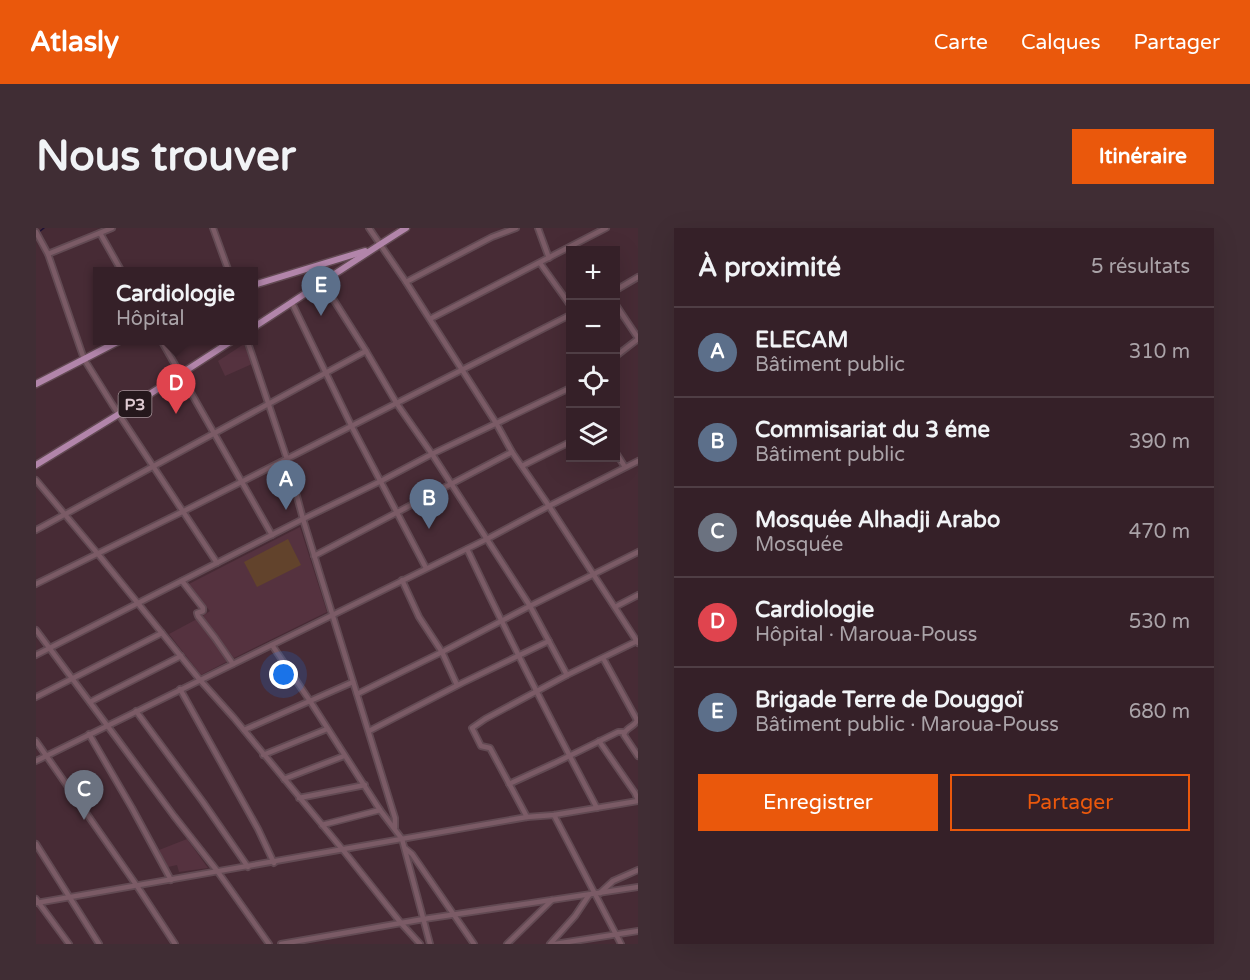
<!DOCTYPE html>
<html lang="fr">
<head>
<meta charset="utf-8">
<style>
	:root { --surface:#352028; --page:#402d34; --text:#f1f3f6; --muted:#aaa3a8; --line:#4f3e45; --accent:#ea580c }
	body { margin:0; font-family:"Varela Round",sans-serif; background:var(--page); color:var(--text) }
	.controls { position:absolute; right:18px; top:18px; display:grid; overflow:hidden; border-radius:0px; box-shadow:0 6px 24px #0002 }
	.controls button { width:54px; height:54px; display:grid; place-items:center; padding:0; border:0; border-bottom:2px solid var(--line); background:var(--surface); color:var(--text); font:30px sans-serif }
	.you { position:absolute; left:248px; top:447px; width:21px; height:21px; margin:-15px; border:4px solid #fff; border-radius:50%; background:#1a73e8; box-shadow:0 0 0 9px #1a73e833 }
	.badge { display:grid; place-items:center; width:39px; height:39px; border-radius:50%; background:var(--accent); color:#fff; font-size:20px; font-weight:700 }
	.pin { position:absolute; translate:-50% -50px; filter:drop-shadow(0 2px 3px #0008) }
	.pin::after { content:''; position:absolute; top:32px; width:21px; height:18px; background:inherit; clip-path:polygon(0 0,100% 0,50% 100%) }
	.popup { position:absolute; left:57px; top:39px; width:165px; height:78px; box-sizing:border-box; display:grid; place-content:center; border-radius:0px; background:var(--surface); filter:drop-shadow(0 2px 4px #0005); font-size:20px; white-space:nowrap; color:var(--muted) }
	.popup b { font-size:22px; color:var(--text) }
	.popup::after { content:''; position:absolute; left:50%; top:100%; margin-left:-12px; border:12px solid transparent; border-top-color:var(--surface) }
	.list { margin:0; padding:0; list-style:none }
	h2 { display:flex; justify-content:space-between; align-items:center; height:78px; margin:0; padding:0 24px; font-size:26px }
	h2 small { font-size:20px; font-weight:400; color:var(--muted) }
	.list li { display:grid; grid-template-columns:39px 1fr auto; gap:18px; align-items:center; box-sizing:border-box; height:90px; padding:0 24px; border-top:2px solid var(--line) }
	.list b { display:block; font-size:22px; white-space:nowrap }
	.list p { margin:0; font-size:20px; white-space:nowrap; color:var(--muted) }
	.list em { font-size:20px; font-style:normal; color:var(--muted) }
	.actions { display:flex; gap:12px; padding:18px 24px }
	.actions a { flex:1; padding:14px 0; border:2px solid var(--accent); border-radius:0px; text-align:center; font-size:21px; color:var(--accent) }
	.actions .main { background:var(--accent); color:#fff }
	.icon { flex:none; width:33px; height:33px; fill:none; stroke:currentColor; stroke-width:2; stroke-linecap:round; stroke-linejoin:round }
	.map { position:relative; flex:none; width:602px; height:716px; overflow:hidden; border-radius:0px }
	header { display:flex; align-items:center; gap:36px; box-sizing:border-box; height:84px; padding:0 30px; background:var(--accent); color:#fff }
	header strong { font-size:28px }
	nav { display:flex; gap:33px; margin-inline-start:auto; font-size:21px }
	.intro { display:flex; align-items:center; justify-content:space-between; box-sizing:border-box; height:144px; padding:0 36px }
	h1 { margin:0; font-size:42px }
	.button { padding:15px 27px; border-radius:0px; background:var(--accent); color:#fff; font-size:21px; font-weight:700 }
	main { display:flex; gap:36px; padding:0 36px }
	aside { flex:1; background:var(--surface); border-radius:0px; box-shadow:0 6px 24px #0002 }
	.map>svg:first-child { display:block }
</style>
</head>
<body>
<header>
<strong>Atlasly</strong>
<nav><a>Carte</a><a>Calques</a><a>Partager</a></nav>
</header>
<div class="intro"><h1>Nous trouver</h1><a class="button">Itinéraire</a></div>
<main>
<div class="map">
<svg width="602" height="716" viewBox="0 0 602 716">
	<rect width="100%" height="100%" fill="#472b35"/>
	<!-- built -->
	<g fill="#55323f">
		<polygon points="208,116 216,136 189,148 182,133"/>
		<polygon points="264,299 291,384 198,430 165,389 174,383 151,357"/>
		<polygon points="161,391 194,432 165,447 133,406"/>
		<polygon points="151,611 172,640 143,644 141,637 132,639 123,622"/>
	</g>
	<!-- green -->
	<polygon fill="#62432c" points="252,311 265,337 221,359 208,334"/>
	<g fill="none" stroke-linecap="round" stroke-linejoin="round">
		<!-- stream -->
		<polyline stroke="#1c1134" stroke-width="1.5" points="3,4 8,0"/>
		<defs>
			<g id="minor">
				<polyline points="177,0 193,44"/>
				<polyline points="333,0 370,54 460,195 476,224 513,278 602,415"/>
				<polyline points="502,0 513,30"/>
				<polyline points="0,4 12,26 48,131 76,176 181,335"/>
				<polyline points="64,5 86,44"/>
				<polyline points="12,26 76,0"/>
				<polyline points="504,35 534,77"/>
				<polyline points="370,54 456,9 480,0"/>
				<polyline points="287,55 330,123 361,176 396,226 494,378 602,324"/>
				<polyline points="580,62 602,49"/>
				<polyline points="256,75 316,199 390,340"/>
				<polyline points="580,77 602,110"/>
				<polyline points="394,91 570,0"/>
				<polyline points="125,112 236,307"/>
				<polyline points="211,112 251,231 267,291 359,590 359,600"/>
				<polyline points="580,128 602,111"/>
				<polyline points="580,225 589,239"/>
				<polyline points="486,238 534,214"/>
				<polyline points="0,252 62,326 164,452 198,490 307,622 365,695 384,716"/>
				<polyline points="0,302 330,123"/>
				<path d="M431,321C472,408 516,495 561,580"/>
				<polyline points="278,328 476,224"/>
				<polyline points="366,352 383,389 406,424 421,457"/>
				<polyline points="146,353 167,380 167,383 161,385 162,388 179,410 197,436"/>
				<polyline points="0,356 148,283 534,87"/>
				<polyline points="579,379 602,367"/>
				<polyline points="0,402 82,512 138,588 182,644 233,716"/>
				<polyline points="236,417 274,473 344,582 366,611 394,716"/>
				<polyline points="0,427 267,291 345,253 396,226 534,160"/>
				<path d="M567,430L601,492C599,499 589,499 588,507L602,528"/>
				<polyline points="144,461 222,601 238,635"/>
				<polyline points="321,466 406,424 494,378 531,447 601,413"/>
				<polyline points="0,469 126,405"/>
				<polyline points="54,474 145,428"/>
				<polyline points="100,483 167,574 212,639"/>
				<polyline points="208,502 317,454"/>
				<polyline points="333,503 426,455 513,413"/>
				<polyline points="53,506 96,580 135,652"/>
				<polyline points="0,513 101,658 139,716"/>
				<polyline points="563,513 599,565 602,572"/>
				<polyline points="227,527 291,501"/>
				<polyline points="0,533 451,311 513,278 602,233"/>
				<polyline points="248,551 308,528"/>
				<polyline points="473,556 519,535 582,504 588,504"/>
				<polyline points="263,570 329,557"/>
				<polyline points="518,587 585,716"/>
				<polyline points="491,589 454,520 445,518 436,500 449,491 531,447"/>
				<polyline points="286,597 344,582"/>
				<polyline points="0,616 63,716"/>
				<polyline points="370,621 376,626 438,716"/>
				<polyline points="564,665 577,653 602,642"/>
				<polyline points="0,671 33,716"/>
				<polyline points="0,675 491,589 518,587 602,573"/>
				<polyline points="245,716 388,691 602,659"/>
				<polyline points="471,716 516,672"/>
				<polyline points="514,716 539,688 553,667"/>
				<polyline points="519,716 602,703"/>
			</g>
			<g id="major">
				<polyline points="218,57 329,23"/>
				<path d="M218,99C269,66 319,32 370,0"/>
				<polyline points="0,156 85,112"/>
				<polyline points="0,237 83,186 197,112"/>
			</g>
		</defs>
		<!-- minor casing -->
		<use href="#minor" stroke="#624a53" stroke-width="8"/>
		<!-- major casing -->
		<use href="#major" stroke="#624a53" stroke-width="9"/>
		<!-- minor -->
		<use href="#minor" stroke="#7b5b66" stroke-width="4.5"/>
		<!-- major -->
		<use href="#major" stroke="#b285aa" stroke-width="6"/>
	</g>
	<g text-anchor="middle" stroke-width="4.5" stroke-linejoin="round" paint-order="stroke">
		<!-- shield labels -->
		<rect fill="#25181c" stroke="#a7959b" stroke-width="1.5" x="82.5" y="163" width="33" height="26" rx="4.5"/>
		<g font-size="16" font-weight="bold" fill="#dfcbd2">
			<text x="99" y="182">P3</text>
		</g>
	</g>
</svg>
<div class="controls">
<button>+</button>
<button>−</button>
<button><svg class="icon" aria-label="locate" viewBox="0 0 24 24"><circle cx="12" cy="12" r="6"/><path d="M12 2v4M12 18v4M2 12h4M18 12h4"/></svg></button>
<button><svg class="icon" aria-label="layers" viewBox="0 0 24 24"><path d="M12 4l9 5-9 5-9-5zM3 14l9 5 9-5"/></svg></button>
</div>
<div class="you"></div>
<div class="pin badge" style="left:250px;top:282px;background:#5c6f8a">A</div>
<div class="pin badge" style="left:393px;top:301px;background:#5c6f8a">B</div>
<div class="pin badge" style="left:48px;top:592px;background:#6b7280">C</div>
<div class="pin badge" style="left:140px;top:186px;background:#e0444e">D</div>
<div class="popup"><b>Cardiologie</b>Hôpital</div>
<div class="pin badge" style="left:285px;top:88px;background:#5c6f8a">E</div>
</div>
<aside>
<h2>À proximité<small>5 résultats</small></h2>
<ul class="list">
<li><span class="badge" style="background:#5c6f8a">A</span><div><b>ELECAM</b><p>Bâtiment public</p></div><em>310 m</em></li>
<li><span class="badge" style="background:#5c6f8a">B</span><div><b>Commisariat du 3 éme</b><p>Bâtiment public</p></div><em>390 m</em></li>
<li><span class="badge" style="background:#6b7280">C</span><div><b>Mosquée Alhadji Arabo</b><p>Mosquée</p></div><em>470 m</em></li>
<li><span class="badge" style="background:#e0444e">D</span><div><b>Cardiologie</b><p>Hôpital · Maroua-Pouss</p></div><em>530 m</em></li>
<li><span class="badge" style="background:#5c6f8a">E</span><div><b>Brigade Terre de Douggoï</b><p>Bâtiment public · Maroua-Pouss</p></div><em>680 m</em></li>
</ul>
<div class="actions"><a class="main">Enregistrer</a><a>Partager</a></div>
</aside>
</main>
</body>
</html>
